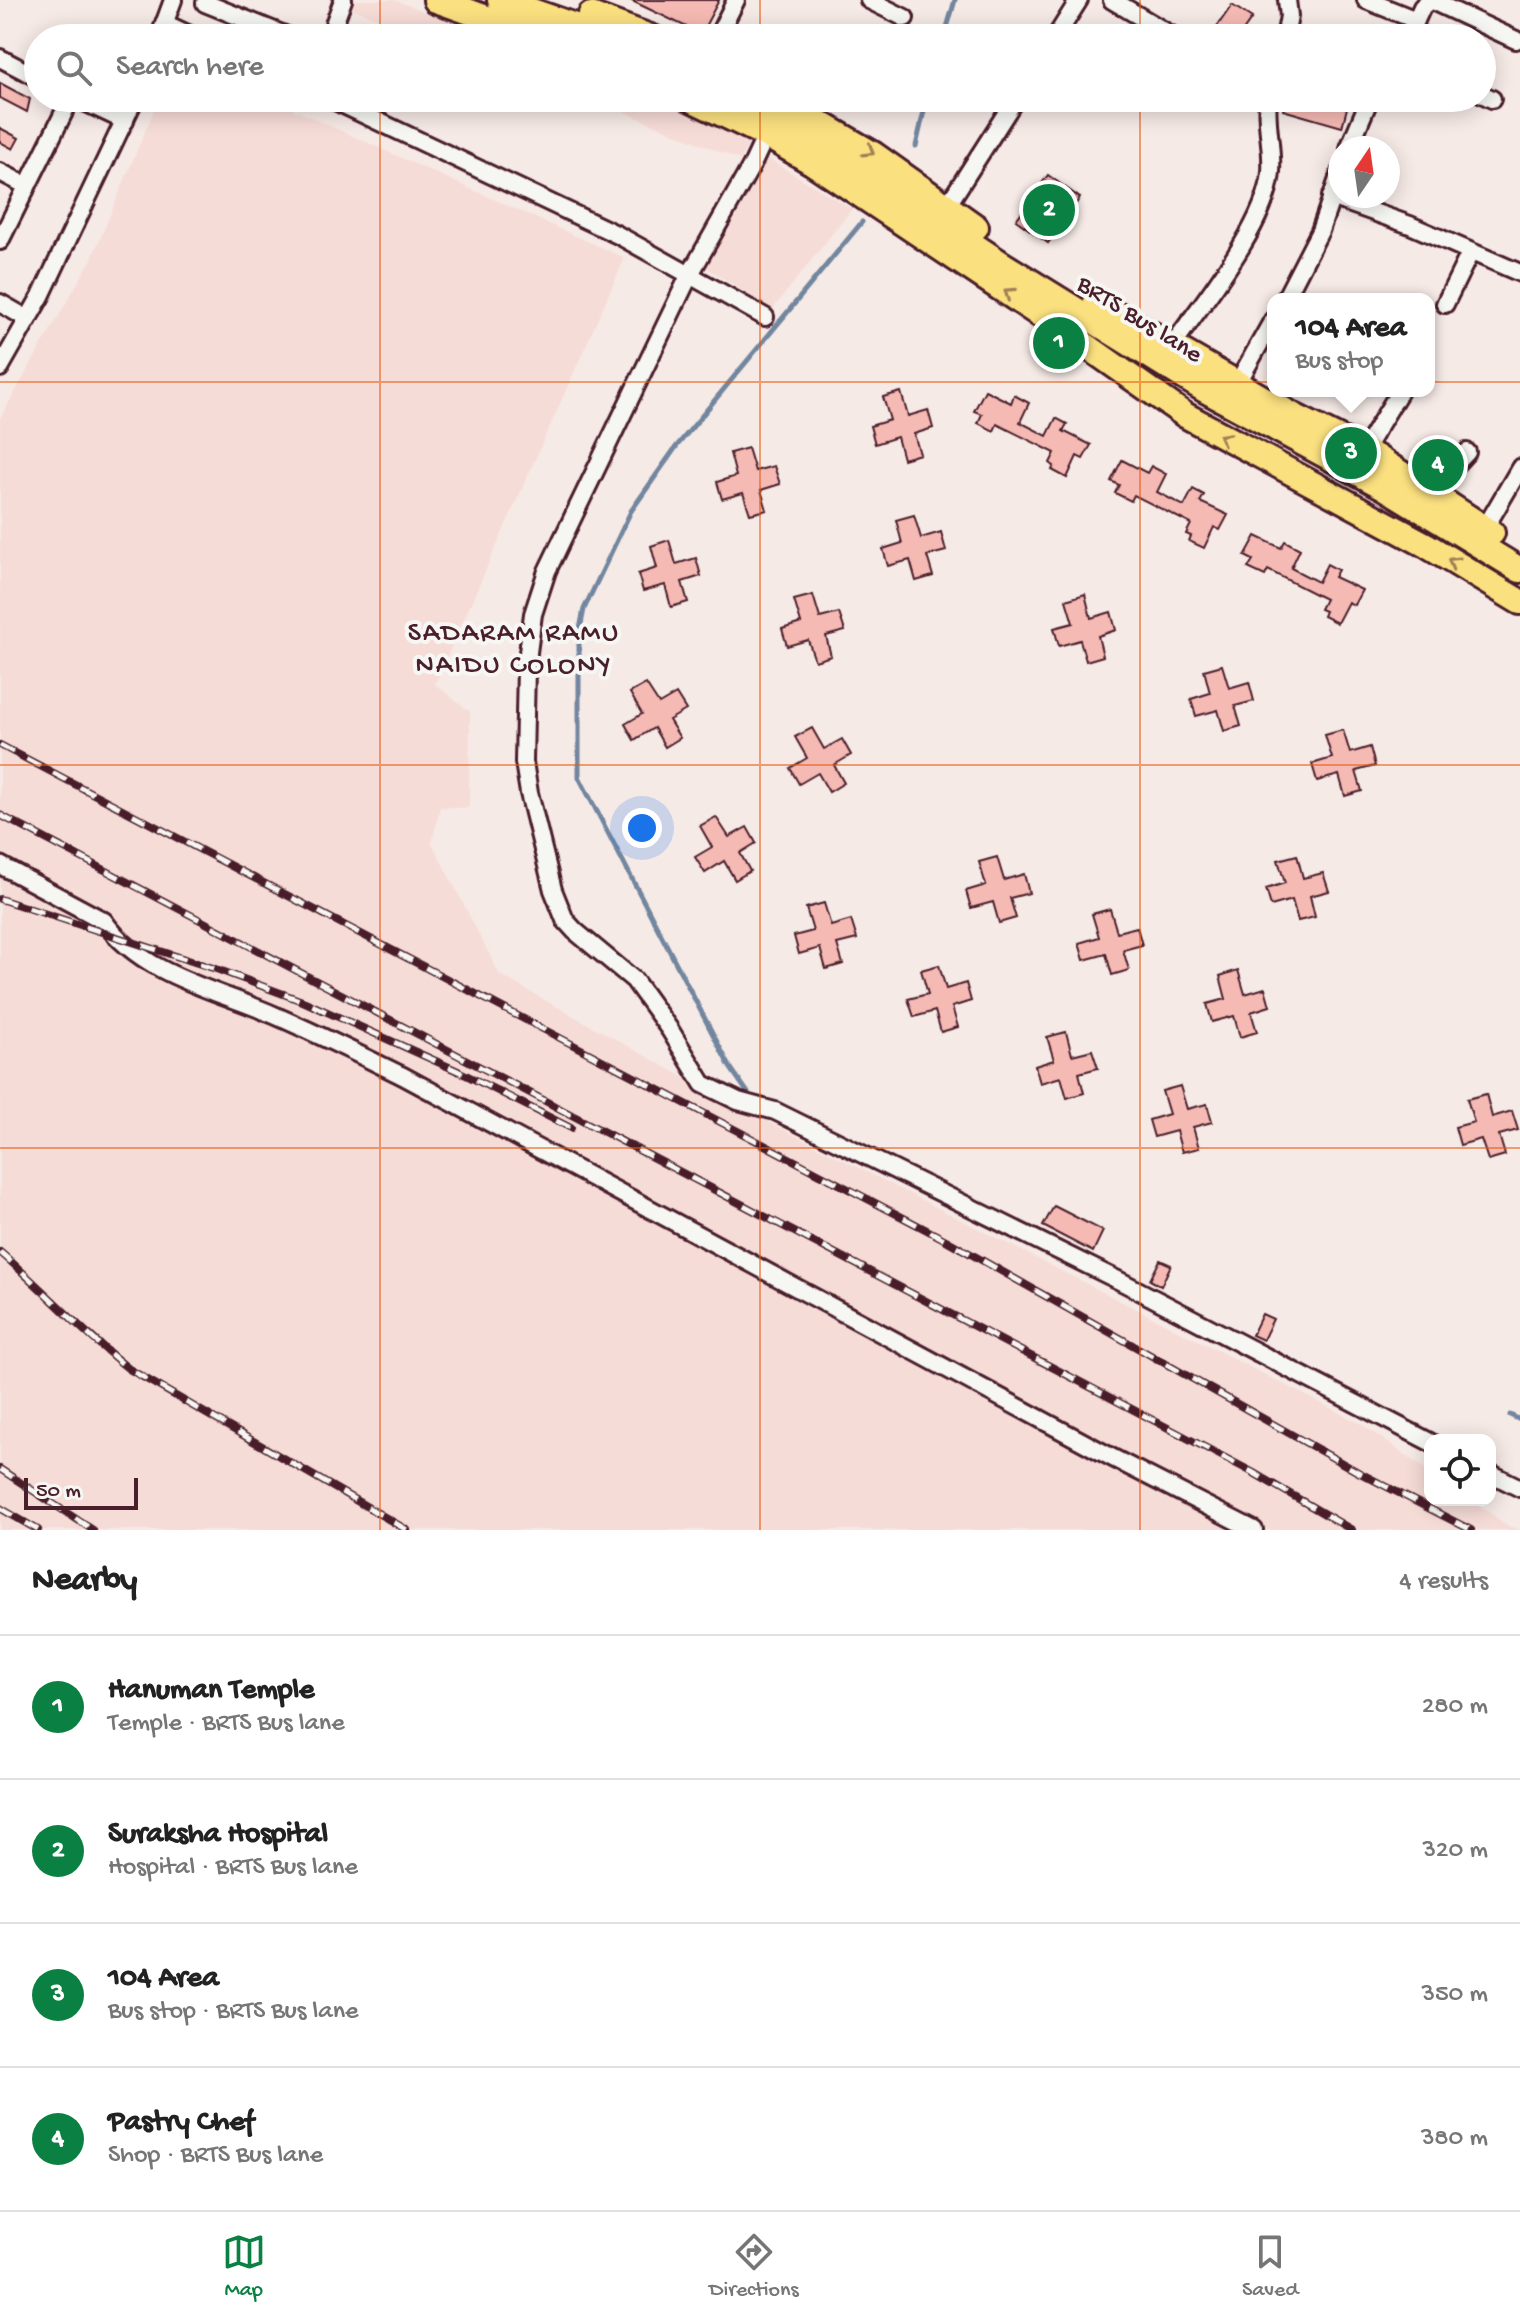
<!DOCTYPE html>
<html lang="en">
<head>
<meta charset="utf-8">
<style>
	:root { --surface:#fff; --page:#f2f2f2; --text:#222; --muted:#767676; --line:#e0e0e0; --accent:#0b8043 }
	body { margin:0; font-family:"Gochi Hand",sans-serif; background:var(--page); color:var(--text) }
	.controls { position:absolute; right:24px; bottom:24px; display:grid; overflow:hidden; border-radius:16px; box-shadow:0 4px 20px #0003 }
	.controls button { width:72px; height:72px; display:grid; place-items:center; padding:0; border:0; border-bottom:2px solid var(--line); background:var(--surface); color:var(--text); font:40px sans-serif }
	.compass { position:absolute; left:1328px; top:136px; width:72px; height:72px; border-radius:50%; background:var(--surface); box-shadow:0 4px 20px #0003; rotate:13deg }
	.scale { position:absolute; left:24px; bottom:20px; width:114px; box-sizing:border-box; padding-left:8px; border:4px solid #4a1f2b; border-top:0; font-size:22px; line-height:28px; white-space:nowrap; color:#4a1f2b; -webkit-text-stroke:6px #f6f6f2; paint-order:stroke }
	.you { position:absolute; left:642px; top:828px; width:28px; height:28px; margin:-20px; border:6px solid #fff; border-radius:50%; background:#1a73e8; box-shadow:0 0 0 12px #1a73e833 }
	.badge { display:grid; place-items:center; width:52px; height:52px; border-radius:50%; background:var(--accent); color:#fff; font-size:26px; font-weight:700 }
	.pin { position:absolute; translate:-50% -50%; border:4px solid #fff; box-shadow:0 2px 8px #0006 }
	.popup { position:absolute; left:1267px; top:293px; width:168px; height:104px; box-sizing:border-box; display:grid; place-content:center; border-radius:16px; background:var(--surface); filter:drop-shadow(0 2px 6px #0005); font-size:26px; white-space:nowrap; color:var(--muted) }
	.popup b { font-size:30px; color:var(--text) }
	.popup::after { content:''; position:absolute; left:50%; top:100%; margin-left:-16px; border:16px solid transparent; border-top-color:var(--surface) }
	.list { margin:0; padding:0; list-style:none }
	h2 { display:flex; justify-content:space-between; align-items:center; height:104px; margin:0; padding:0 32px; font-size:34px }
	h2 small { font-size:26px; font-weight:400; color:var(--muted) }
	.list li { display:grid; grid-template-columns:52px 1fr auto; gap:24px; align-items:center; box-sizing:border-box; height:144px; padding:0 32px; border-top:2px solid var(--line) }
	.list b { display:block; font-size:30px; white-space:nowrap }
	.list p { margin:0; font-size:26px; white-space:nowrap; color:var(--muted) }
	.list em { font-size:26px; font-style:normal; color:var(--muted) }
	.icon { flex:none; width:44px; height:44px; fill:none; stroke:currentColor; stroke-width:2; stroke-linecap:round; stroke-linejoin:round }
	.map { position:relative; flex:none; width:1520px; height:1530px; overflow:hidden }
	.search { position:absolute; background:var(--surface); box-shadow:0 4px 20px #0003; left:24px; right:24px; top:24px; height:88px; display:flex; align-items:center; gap:20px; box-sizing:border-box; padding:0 28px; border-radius:44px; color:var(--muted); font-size:30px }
	.sheet { height:680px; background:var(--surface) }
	nav { display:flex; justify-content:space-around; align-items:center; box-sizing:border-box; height:112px; border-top:2px solid var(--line); background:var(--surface); font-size:22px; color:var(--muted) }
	nav a { display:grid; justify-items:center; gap:4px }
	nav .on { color:var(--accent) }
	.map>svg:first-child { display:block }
</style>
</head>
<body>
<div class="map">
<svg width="1520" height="1530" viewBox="0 0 1520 1530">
	<rect width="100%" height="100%" fill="#f6eae6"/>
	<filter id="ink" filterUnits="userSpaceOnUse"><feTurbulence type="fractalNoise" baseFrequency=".0125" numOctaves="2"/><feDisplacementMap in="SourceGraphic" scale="16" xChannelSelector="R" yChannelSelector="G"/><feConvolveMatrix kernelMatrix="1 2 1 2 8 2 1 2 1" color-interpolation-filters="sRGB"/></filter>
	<g filter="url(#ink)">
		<!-- built -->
		<g fill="#f6dcd7">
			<polygon points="328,0 394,0 497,38 431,38"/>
			<polygon points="159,98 268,98 625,258 435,684 470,712 469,808 440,807 432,843 500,975 718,1096 1360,1423 1430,1472 1430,1500 1471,1500 1509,1526 1520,1530 0,1530 0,418 92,258"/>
			<polygon points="590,98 655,98 749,143 740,160"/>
			<polygon points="762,155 852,209 772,310 701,264"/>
		</g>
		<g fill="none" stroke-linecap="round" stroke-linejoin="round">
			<!-- stream -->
			<g stroke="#72869f" stroke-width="5">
				<polyline points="944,38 955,0"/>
				<polyline points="916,146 927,98"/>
				<polyline points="748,1093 730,1067 579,777 579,634 584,609 631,511 676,447 862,222"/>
				<polyline points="1510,1415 1520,1420"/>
			</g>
		</g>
		<!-- building -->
		<g fill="#f6bab4" stroke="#4a1f2b" stroke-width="2">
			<polygon points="630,0 719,0 701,34"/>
			<polygon points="1232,5 1252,18 1238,38 1209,38"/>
			<polygon points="0,83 30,99 27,112 0,98"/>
			<polygon points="1287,98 1314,98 1347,108 1342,127 1283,110"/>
			<polygon points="0,128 19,138 13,149 0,142"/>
			<polygon points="1048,175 1080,198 1048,243 1016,220"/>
			<polygon points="985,390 1011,403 1014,395 1029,403 1020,422 1047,436 1056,418 1067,424 1063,431 1091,445 1083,459 1077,456 1067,478 1052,470 1054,466 1050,463 1055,453 997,424 994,431 978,423 982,414 974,411"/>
			<polygon points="901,392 908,416 928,410 933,428 914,434 920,454 903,459 897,437 875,444 870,426 890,420 883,397"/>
			<polygon points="748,448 755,471 774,466 780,484 761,490 767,510 750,514 743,493 722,499 717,482 736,476 730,453"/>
			<polygon points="1122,460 1147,473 1151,466 1166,474 1157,492 1184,506 1193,489 1204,495 1200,502 1228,515 1220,530 1214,527 1204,548 1189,541 1191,536 1186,534 1191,524 1134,495 1131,501 1115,493 1119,485 1111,481"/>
			<polygon points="914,515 921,538 941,532 946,551 927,556 933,576 916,581 910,560 888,566 883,549 902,543 896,520"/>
			<polygon points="1256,536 1281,548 1285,541 1300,549 1291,568 1318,582 1327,564 1338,570 1334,577 1362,590 1354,605 1348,602 1337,623 1323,616 1325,611 1320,609 1325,599 1268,570 1265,576 1248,568 1253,560 1245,556"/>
			<polygon points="669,540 676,564 696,558 701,576 682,582 688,602 671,607 665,585 643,591 638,574 657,568 651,546"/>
			<polygon points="1085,594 1091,618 1111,612 1116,630 1098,636 1103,656 1086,661 1080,640 1059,646 1054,628 1073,623 1066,600"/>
			<polygon points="813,595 820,618 839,613 845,631 826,636 831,656 815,661 808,640 787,646 782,629 801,623 794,600"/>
			<polygon points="1222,665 1229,688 1249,682 1254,701 1235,706 1241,726 1224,731 1218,710 1196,716 1191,699 1210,693 1204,670"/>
			<polygon points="646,684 659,704 676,694 686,710 669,720 680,738 665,747 654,728 634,740 625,724 642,714 630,693"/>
			<polygon points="812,728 824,749 842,739 851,755 834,765 844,783 829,792 818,773 799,784 790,768 807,758 795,737"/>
			<polygon points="1343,730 1350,753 1370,747 1375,766 1356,771 1362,791 1345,796 1339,775 1317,781 1312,764 1332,758 1325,735"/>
			<polygon points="716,817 729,837 747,827 756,843 740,853 750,871 735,880 724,861 705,873 695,857 712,847 700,826"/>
			<polygon points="1297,855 1303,878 1323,873 1329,891 1310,896 1315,917 1298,921 1292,900 1271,906 1266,889 1285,883 1278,860"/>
			<polygon points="997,857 1004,880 1024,874 1029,893 1010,898 1016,918 999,923 993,902 971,908 966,891 986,885 979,862"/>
			<polygon points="824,903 831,926 851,920 857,939 837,944 843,964 826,969 820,948 799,954 794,936 813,931 806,908"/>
			<polygon points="1110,909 1117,932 1137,927 1142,945 1123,950 1129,970 1112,975 1106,954 1084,960 1079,943 1099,937 1092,914"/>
			<polygon points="939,965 946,989 966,983 971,1001 952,1007 958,1027 941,1032 935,1011 914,1017 908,999 928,994 921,970"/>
			<polygon points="1238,970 1245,994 1265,988 1270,1006 1251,1012 1257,1032 1240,1037 1234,1016 1212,1022 1207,1004 1226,999 1220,976"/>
			<polygon points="1066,1032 1072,1055 1092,1050 1098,1068 1079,1073 1084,1093 1067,1098 1061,1077 1040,1083 1035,1066 1054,1060 1047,1037"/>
			<polygon points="1180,1086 1187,1109 1207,1104 1212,1122 1193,1127 1199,1148 1182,1152 1176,1131 1154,1137 1149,1120 1169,1114 1162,1091"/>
			<polygon points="1486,1094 1492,1117 1512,1111 1518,1130 1499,1135 1505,1155 1488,1160 1481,1139 1460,1145 1455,1127 1474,1122 1467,1099"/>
			<polygon points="1054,1206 1103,1231 1093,1252 1043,1226"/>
			<polygon points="1160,1260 1171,1265 1161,1286 1150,1280"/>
			<polygon points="1262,1314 1273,1319 1263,1340 1252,1335"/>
		</g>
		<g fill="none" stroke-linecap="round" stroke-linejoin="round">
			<defs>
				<g id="minor">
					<polyline points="869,0 905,18"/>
					<polyline points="1112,0 1176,38"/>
					<polyline points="1366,0 1416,20"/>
					<polyline points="205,3 292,38"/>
					<polyline points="164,23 196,38"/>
					<polyline points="159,38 173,0"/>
					<polyline points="329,38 343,0"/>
					<polyline points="717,38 736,0"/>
					<polyline points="1055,38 1079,0"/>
					<polyline points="1285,38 1289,16 1287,0"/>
					<polyline points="1408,38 1422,7 1430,0 1516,40"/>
					<polyline points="0,58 38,78"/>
					<polyline points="1482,94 1492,99"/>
					<polyline points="76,98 125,121"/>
					<polyline points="329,98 618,235 765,317"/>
					<polyline points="766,135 753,163 689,276 547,571 533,614 526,668 524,762 529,793 553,890 565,920 575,931 634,980 670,1030 703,1084 738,1101 775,1111 1124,1283 1430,1442"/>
					<polyline points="1349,148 1370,98"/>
					<polyline points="0,172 27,186"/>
					<polyline points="1331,197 1410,225 1520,273"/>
					<polyline points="947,206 1016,98"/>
					<polyline points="0,241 71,98"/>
					<polyline points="1285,299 1320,231 1340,173"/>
					<polyline points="0,303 28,319"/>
					<polyline points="1445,304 1470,253"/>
					<path d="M1172,346C1203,302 1267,224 1271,172C1273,147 1265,123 1268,98"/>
					<polyline points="0,368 41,296 135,98"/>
					<polyline points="1237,384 1273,320"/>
					<polyline points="1364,450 1400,391"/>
					<polyline points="1430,492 1467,452"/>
					<polyline points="1485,528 1520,468"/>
					<path d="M0,865L104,921C142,975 217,990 274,1015C318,1034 360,1055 403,1076L1111,1457L1254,1530"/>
					<polyline points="1490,1473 1520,1488"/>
				</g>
				<g id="primary">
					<polyline points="436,0 543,38"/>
					<polyline points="500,0 610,38"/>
					<polyline points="591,15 653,38"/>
					<polyline points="689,98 766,135 813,163 1091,349 1185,415 1426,545 1520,602"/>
					<polyline points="741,98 805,133 1002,264 1205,390 1384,487 1520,570"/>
					<polyline points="777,98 873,154 976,227"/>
					<polyline points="1096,302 1294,416 1376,457 1492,533"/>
				</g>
			</defs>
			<!-- minor casing -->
			<use href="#minor" stroke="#4a1f2b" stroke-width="22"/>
			<!-- primary casing -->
			<use href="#primary" stroke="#4a1f2b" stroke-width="30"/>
			<!-- minor -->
			<use href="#minor" stroke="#f6f6f2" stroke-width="16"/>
			<!-- primary -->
			<use href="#primary" stroke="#fbe080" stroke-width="24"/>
			<defs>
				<g id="rail">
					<polyline points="0,745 946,1240 1358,1472 1471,1530"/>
					<polyline points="0,815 1252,1472 1352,1530"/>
					<polyline points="0,899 219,970 305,1002 460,1072 571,1128"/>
					<path d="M0,1252C44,1290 83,1333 129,1369L407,1530"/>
					<polyline points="0,1469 93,1530"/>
					<polyline points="0,1508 38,1530"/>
				</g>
			</defs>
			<!-- rail casing -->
			<use href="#rail" stroke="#4a1f2b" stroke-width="8"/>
			<!-- rail -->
			<use href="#rail" stroke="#f6f6f2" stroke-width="5" stroke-dasharray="15" stroke-linecap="butt"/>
		</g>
		<!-- one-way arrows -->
		<defs><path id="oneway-chevron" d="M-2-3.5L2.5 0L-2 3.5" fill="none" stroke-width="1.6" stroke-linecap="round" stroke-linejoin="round" transform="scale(2)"/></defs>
		<g stroke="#a28056">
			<use href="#oneway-chevron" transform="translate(869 151) rotate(32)"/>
			<use href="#oneway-chevron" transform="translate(1009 293) rotate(-146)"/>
			<use href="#oneway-chevron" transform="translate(1224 438) rotate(-151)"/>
			<use href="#oneway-chevron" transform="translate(1453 562) rotate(-149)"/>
		</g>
	</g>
	<!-- grid -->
	<path fill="none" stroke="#e8590c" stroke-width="2" stroke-opacity="0.55" d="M380,0V38M760,0V38M1140,0V38M380,98V1530M760,98V1530M1140,98V1530M0,382H1520M0,765H1520M0,1148H1520"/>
	<g text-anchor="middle" stroke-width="8" stroke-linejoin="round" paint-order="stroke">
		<!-- street labels -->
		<g font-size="26" fill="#4a1f2b" stroke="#f6f6f2">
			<text transform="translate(1141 317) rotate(32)" y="9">BRTS Bus lane</text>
		</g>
		<!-- neighbourhood labels -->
		<g font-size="28" letter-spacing="2" fill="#4a1f2b" stroke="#f6f6f2">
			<text x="514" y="640">SADARAM RAMU<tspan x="514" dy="32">NAIDU COLONY</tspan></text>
		</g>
	</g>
</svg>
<div class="controls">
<button><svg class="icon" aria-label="locate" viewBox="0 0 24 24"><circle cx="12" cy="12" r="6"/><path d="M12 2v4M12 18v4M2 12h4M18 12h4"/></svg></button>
</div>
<svg class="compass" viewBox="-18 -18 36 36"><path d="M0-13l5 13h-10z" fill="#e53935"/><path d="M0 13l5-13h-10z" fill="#767676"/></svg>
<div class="scale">50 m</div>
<div class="you"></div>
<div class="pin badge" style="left:1059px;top:343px">1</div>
<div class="pin badge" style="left:1049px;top:210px">2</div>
<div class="pin badge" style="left:1351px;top:453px">3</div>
<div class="popup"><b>104 Area</b>Bus stop</div>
<div class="pin badge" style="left:1438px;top:465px">4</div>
<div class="search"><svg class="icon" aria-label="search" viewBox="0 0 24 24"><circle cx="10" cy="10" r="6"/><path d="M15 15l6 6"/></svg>Search here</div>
</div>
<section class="sheet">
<h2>Nearby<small>4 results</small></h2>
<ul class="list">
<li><span class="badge">1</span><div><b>Hanuman Temple</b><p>Temple · BRTS Bus lane</p></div><em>280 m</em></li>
<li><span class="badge">2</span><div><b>Suraksha Hospital</b><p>Hospital · BRTS Bus lane</p></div><em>320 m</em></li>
<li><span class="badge">3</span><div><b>104 Area</b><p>Bus stop · BRTS Bus lane</p></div><em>350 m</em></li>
<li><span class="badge">4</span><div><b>Pastry Chef</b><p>Shop · BRTS Bus lane</p></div><em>380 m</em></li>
</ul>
</section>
<nav>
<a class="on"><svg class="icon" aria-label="map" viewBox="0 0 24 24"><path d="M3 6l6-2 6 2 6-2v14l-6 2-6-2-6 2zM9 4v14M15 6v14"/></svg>Map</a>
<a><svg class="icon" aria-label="directions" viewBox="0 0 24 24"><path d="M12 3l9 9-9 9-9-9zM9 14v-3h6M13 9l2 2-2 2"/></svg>Directions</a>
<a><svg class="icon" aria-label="saved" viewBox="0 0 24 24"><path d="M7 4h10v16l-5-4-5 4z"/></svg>Saved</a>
</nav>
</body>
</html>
